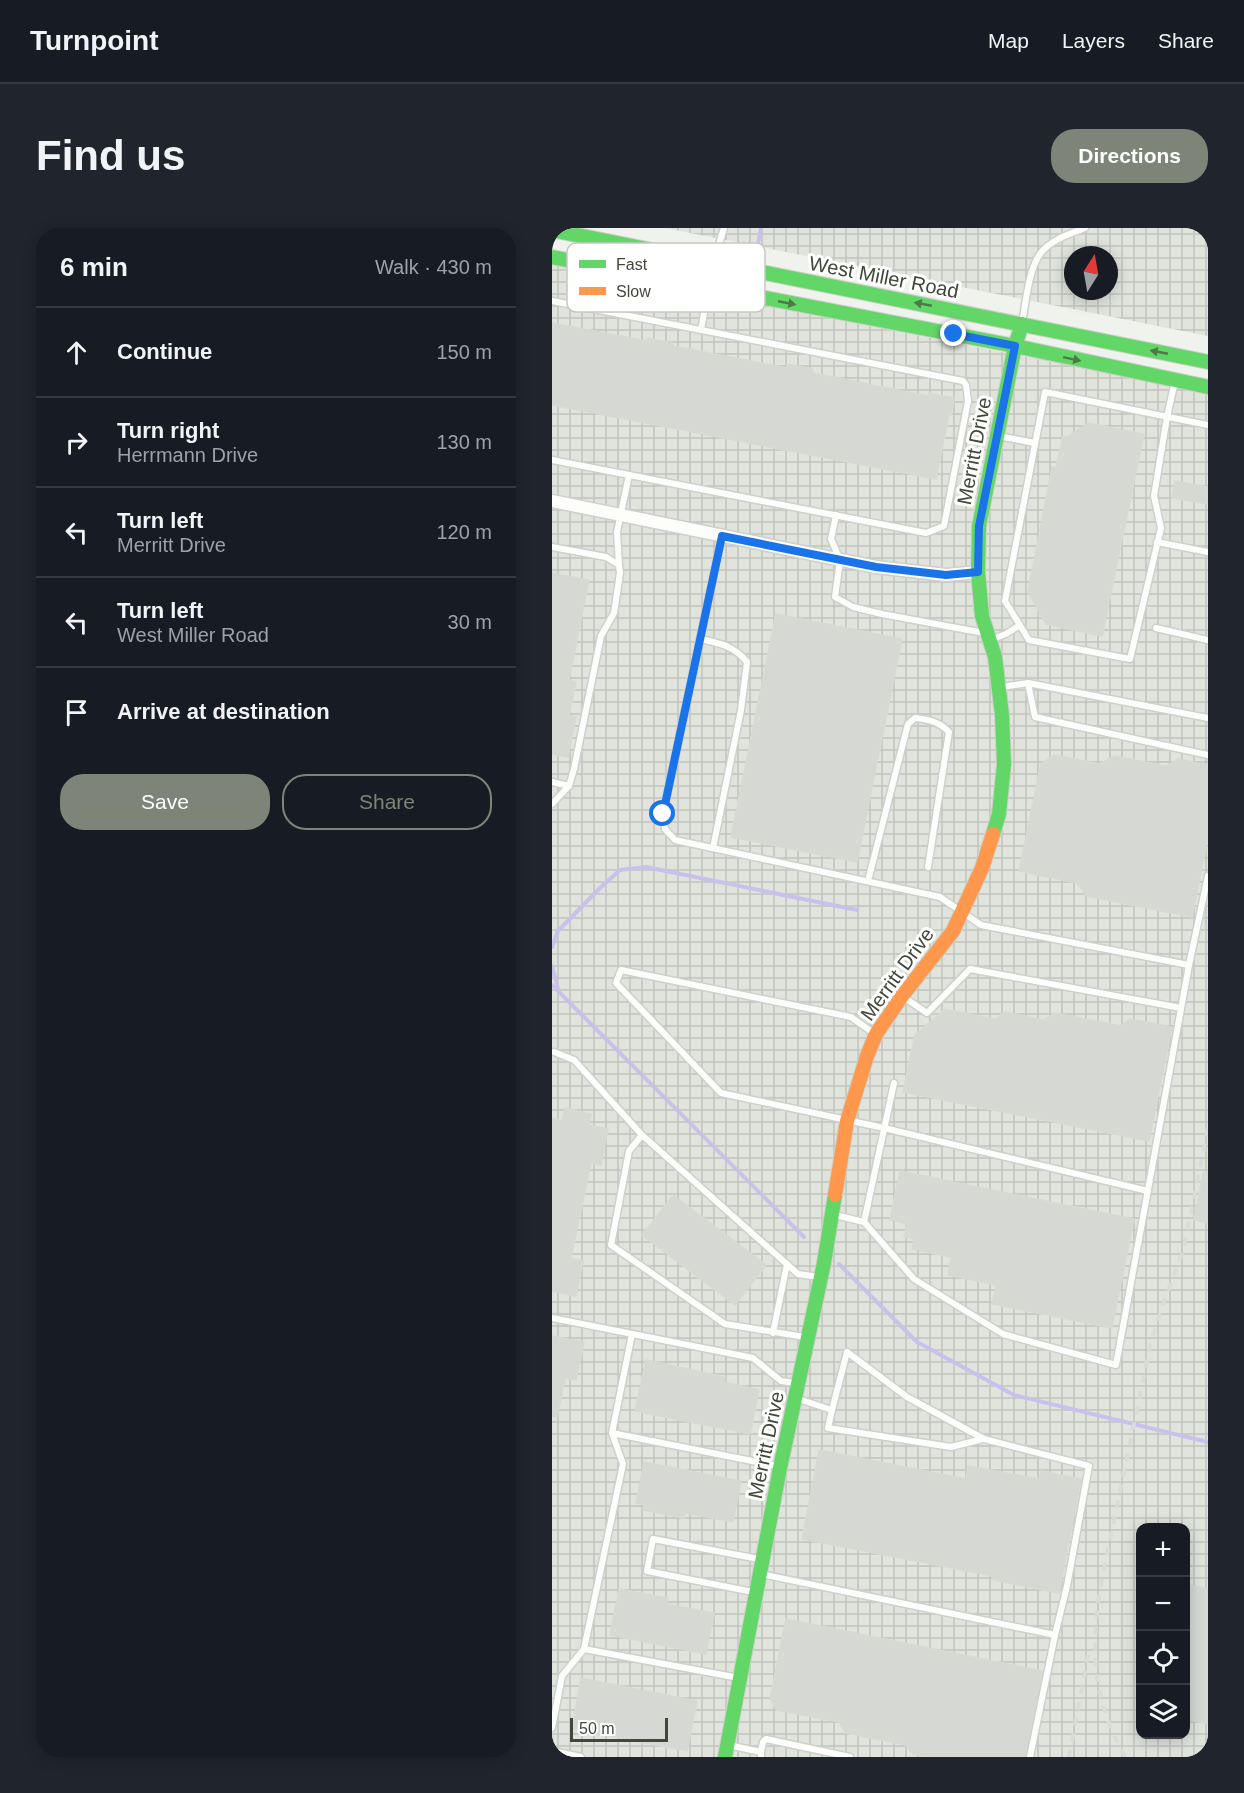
<!DOCTYPE html>
<html lang="en">
<head>
<meta charset="utf-8">
<style>
	:root { --surface:#171b24; --page:#20242c; --text:#f1f3f6; --muted:#9ea1a6; --line:#363941; --accent:#7f8478 }
	body { margin:0; font-family:Helvetica,sans-serif; background:var(--page); color:var(--text) }
	.controls { position:absolute; right:18px; bottom:18px; display:grid; overflow:hidden; border-radius:12px; box-shadow:0 3px 15px #0003 }
	.controls button { width:54px; height:54px; display:grid; place-items:center; padding:0; border:0; border-bottom:2px solid var(--line); background:var(--surface); color:var(--text); font:30px sans-serif }
	.compass { position:absolute; left:512px; top:18px; width:54px; height:54px; border-radius:50%; background:var(--surface); box-shadow:0 3px 15px #0003; rotate:11deg }
	.scale { position:absolute; left:18px; bottom:15px; width:98px; box-sizing:border-box; padding-left:6px; border:3px solid #424839; border-top:0; font-size:16px; line-height:21px; white-space:nowrap; color:#424839; -webkit-text-stroke:4px #fff; paint-order:stroke }
	.stop { position:absolute; width:18px; height:18px; margin:-14px; border:4px solid #1a73e8; border-radius:50%; background:#fff }
	.stop.end { background:#1a73e8; border-color:#fff; box-shadow:0 2px 6px #0008 }
	.list { margin:0; padding:0; list-style:none }
	h2 { display:flex; justify-content:space-between; align-items:center; height:78px; margin:0; padding:0 24px; font-size:26px }
	h2 small { font-size:20px; font-weight:400; color:var(--muted) }
	.list li { display:grid; grid-template-columns:39px 1fr auto; gap:18px; align-items:center; box-sizing:border-box; height:90px; padding:0 24px; border-top:2px solid var(--line) }
	.list b { display:block; font-size:22px; white-space:nowrap }
	.list p { margin:0; font-size:20px; white-space:nowrap; color:var(--muted) }
	.list em { font-size:20px; font-style:normal; color:var(--muted) }
	.actions { display:flex; gap:12px; padding:18px 24px }
	.actions a { flex:1; padding:14px 0; border:2px solid var(--accent); border-radius:24px; text-align:center; font-size:21px; color:var(--accent) }
	.actions .main { background:var(--accent); color:#fff }
	.icon { flex:none; width:33px; height:33px; fill:none; stroke:currentColor; stroke-width:2; stroke-linecap:round; stroke-linejoin:round }
	.map { position:relative; flex:none; width:656px; height:1529px; overflow:hidden; border-radius:24px }
	header { display:flex; align-items:center; gap:36px; box-sizing:border-box; height:84px; padding:0 30px; background:var(--surface); border-bottom:2px solid var(--line) }
	header strong { font-size:28px }
	nav { display:flex; gap:33px; margin-inline-start:auto; font-size:21px }
	.intro { display:flex; align-items:center; justify-content:space-between; box-sizing:border-box; height:144px; padding:0 36px }
	h1 { margin:0; font-size:42px }
	.button { padding:15px 27px; border-radius:24px; background:var(--accent); color:#fff; font-size:21px; font-weight:700 }
	main { display:flex; gap:36px; padding:0 36px }
	aside { flex:1; background:var(--surface); border-radius:24px; box-shadow:0 3px 15px #0003 }
	.map>svg:first-child { display:block }
</style>
</head>
<body>
<header>
<strong>Turnpoint</strong>
<nav><a>Map</a><a>Layers</a><a>Share</a></nav>
</header>
<div class="intro"><h1>Find us</h1><a class="button">Directions</a></div>
<main>
<aside>
<h2>6 min<small>Walk · 430 m</small></h2>
<ul class="list">
<li><svg class="icon" aria-label="ahead" viewBox="0 0 24 24"><path d="M12 20V5M6 11l6-6 6 6"/></svg><div><b>Continue</b></div><em>150 m</em></li>
<li><svg class="icon" aria-label="right" viewBox="0 0 24 24"><path d="M7 20v-9h11M14 6l5 5-5 5"/></svg><div><b>Turn right</b><p>Herrmann Drive</p></div><em>130 m</em></li>
<li><svg class="icon" aria-label="left" viewBox="0 0 24 24"><path d="M17 20v-9H6M10 6l-5 5 5 5"/></svg><div><b>Turn left</b><p>Merritt Drive</p></div><em>120 m</em></li>
<li><svg class="icon" aria-label="left" viewBox="0 0 24 24"><path d="M17 20v-9H6M10 6l-5 5 5 5"/></svg><div><b>Turn left</b><p>West Miller Road</p></div><em>30 m</em></li>
<li><svg class="icon" aria-label="arrive" viewBox="0 0 24 24"><path d="M6 21V4h12l-3 4 3 4H6"/></svg><div><b>Arrive at destination</b></div></li>
</ul>
<div class="actions"><a class="main">Save</a><a>Share</a></div>
</aside>
<div class="map">
<svg width="656" height="1529" viewBox="0 0 656 1529">
	<defs>
		<pattern id="industrial-grid" width="8" height="8" patternUnits="userSpaceOnUse" patternTransform="scale(1.5)"><rect width="8" height="8" fill="#e1e4dd"/><path d="M0 4h8M4 0v8" fill="none" stroke="#c2c5be"/></pattern>
	</defs>
	<rect width="100%" height="100%" fill="#f0f2ed"/>
	<!-- industrial -->
	<g fill="url(#industrial-grid)" fill-rule="evenodd">
		<path d="M113,0H656V108ZM521,27H557V63H521Z"/>
		<path d="M0,35L656,165V1529H0ZM588,1300H634V1506H588Z"/>
	</g>
	<g fill="none" stroke-linecap="round" stroke-linejoin="round">
		<!-- stream -->
		<g stroke="#c9c0ec" stroke-width="4">
			<polyline points="205,21 209,0"/>
			<polyline points="0,719 6,703 48,660 68,642 94,639 305,682"/>
			<polyline points="0,738 6,761"/>
			<polyline points="0,757 252,1009"/>
			<polyline points="287,1036 365,1114 462,1167 656,1214"/>
		</g>
	</g>
	<!-- building -->
	<g fill="#d6d9d3" stroke="#d7dad3" stroke-width="1.5">
		<polygon points="0,95 95,113 96,110 121,115 121,118 235,140 235,136 261,141 261,145 376,168 377,165 402,170 399,187 397,186 384,251 0,177"/>
		<polygon points="536,195 592,206 550,408 494,396 476,364 500,239 504,240 511,208 515,209"/>
		<polygon points="623,253 656,259 656,276 620,270"/>
		<polygon points="0,345 37,352 17,452 24,454 17,488 24,489 16,529 0,526"/>
		<polygon points="224,386 350,411 305,634 179,609"/>
		<polygon points="502,527 548,536 562,528 614,538 626,531 656,537 656,609 640,689 535,668 525,655 467,643 489,536"/>
		<polygon points="393,781 443,791 453,784 492,792 503,785 569,798 578,791 620,799 597,913 351,864 363,807"/>
		<polygon points="13,880 39,886 37,897 56,901 49,937 39,935 19,1030 31,1033 24,1068 0,1063 0,890 10,893"/>
		<polygon points="348,943 582,991 560,1100 440,1076 444,1057 396,1047 399,1029 360,1021 362,1011 352,1009 355,996 338,992"/>
		<polygon points="651,945 656,945 656,995 642,992"/>
		<polygon points="121,967 214,1037 183,1077 90,1007"/>
		<polygon points="0,1108 32,1114 24,1152 13,1150 5,1189 0,1188"/>
		<polygon points="94,1132 173,1149 172,1154 207,1162 198,1206 83,1183"/>
		<polygon points="267,1222 414,1251 416,1238 487,1251 489,1243 529,1251 507,1365 441,1352 441,1348 250,1311"/>
		<polygon points="92,1234 189,1253 181,1294 133,1285 132,1290 91,1282 92,1277 84,1275"/>
		<polygon points="633,1356 656,1361 656,1496 633,1491"/>
		<polygon points="67,1361 116,1370 115,1376 162,1385 154,1426 58,1407"/>
		<polygon points="234,1391 490,1443 473,1529 374,1529 361,1526 354,1517 294,1505 287,1494 225,1482 218,1471"/>
		<polygon points="29,1450 145,1473 135,1523 20,1501"/>
	</g>
	<g fill="none" stroke-linecap="round" stroke-linejoin="round">
		<defs>
			<g id="lane">
				<polyline points="0,73 411,153 414,157 416,173 392,298 374,305 0,232"/>
				<path d="M470,95C474,75 476,43 488,26C498,12 517,6 533,0"/>
				<polyline points="149,102 161,35 172,0"/>
				<polyline points="623,153 615,189 602,268 609,300 578,431 477,412 453,373 493,164 656,197"/>
				<polyline points="446,208 483,215"/>
				<polyline points="284,287 279,311 288,332 283,369 301,379 330,386 432,405"/>
				<polyline points="170,307 111,586 113,601 123,612 388,669 429,697 637,737"/>
				<polyline points="605,314 656,324"/>
				<polyline points="0,319 54,329 67,337 68,345 62,385 49,408 22,541 17,558 0,576"/>
				<polyline points="67,337 65,304 77,247"/>
				<polyline points="604,400 656,412"/>
				<path d="M148,411C168,415 182,418 195,434L189,482L161,620"/>
				<polyline points="438,412 454,406 468,397"/>
				<polyline points="476,455 483,489 656,527"/>
				<polyline points="450,459 476,455 656,490"/>
				<polyline points="0,554 17,558"/>
				<path d="M316,653L356,496L363,490C376,491 388,494 397,504L376,639"/>
				<polyline points="353,770 375,785 418,741 629,780"/>
				<polyline points="323,806 299,789 69,742 64,755 169,865 332,900 596,963"/>
				<polyline points="2,824 22,832 90,907 246,1046 267,1049"/>
				<polyline points="342,855 312,994 362,1051 451,1106 564,1137 637,737 656,648"/>
				<polyline points="90,907 77,923 59,1017 173,1096 253,1109"/>
				<polyline points="283,987 312,994"/>
				<polyline points="0,1090 201,1130 229,1153 243,1155"/>
				<polyline points="221,1105 235,1036"/>
				<polyline points="246,1171 280,1182 295,1124 355,1169 432,1211 537,1238 515,1358 503,1407"/>
				<polyline points="280,1182 276,1200 399,1219 431,1211"/>
				<polyline points="60,1205 225,1238"/>
				<polyline points="209,1346 503,1407 478,1529"/>
				<polyline points="201,1364 95,1343 101,1311 207,1331"/>
				<polyline points="32,1421 187,1450"/>
				<polyline points="0,1500 10,1448 32,1421 71,1236 60,1205 80,1106"/>
				<polyline points="176,1517 209,1524 209,1529"/>
				<polyline points="0,1523 29,1529"/>
				<polyline points="209,1524 211,1514 214,1511 298,1529"/>
			</g>
			<polyline id="street" points="0,273 324,339 394,347 426,344"/>
			<g id="fast">
				<polyline points="0,2 656,134"/>
				<polyline points="0,29 463,118 656,159"/>
				<polyline points="441,606 447,586 452,536 450,487 443,429 430,388 426,344 427,298 463,118 470,96"/>
				<polyline points="173,1529 228,1240 272,1035 283,967"/>
			</g>
			<polyline id="slow" points="283,967 295,893 315,828 324,806 350,768 401,703 430,640 441,606"/>
		</defs>
		<!-- lane casing -->
		<use href="#lane" stroke="#ced0cb" stroke-width="9"/>
		<!-- street casing -->
		<use href="#street" stroke="#ced0cb" stroke-width="15"/>
		<!-- fast casing -->
		<use href="#fast" stroke="#cbd0c5" stroke-width="16"/>
		<!-- slow casing -->
		<use href="#slow" stroke="#cbd0c5" stroke-width="16"/>
		<!-- lane -->
		<use href="#lane" stroke="#fdfdfc" stroke-width="6"/>
		<!-- street -->
		<use href="#street" stroke="#fdfdfc" stroke-width="12"/>
		<!-- fast -->
		<use href="#fast" stroke="#63d668" stroke-width="14"/>
		<!-- slow -->
		<use href="#slow" stroke="#ff974d" stroke-width="14"/>
		<!-- rail -->
		<g stroke="#dadad9" stroke-width="4" stroke-dasharray="8 8" stroke-linecap="butt">
			<polyline points="517,1529 537,1422"/>
			<path d="M573,1529C540,1469 539,1426 548,1360L599,1114L610,1079L631,1023L656,900"/>
		</g>
	</g>
	<!-- one-way arrows -->
	<defs><path id="oneway-solid" d="M-6-.8H1V-3.2L6.5 0L1 3.2V.8H-6Z" transform="scale(1.5)"/></defs>
	<g fill="#4e7a49">
		<use href="#oneway-solid" transform="translate(235 75) rotate(11)"/>
		<use href="#oneway-solid" transform="translate(371 76) rotate(-169)"/>
		<use href="#oneway-solid" transform="translate(607 124) rotate(-169)"/>
		<use href="#oneway-solid" transform="translate(520 131) rotate(12)"/>
	</g>
	<g fill="none" stroke-linecap="round" stroke-linejoin="round">
		<!-- route -->
		<polyline stroke="#1a73e8" stroke-width="8" points="111,586 170,308 324,339 394,347 426,344 427,298 463,118 402,106"/>
	</g>
	<g text-anchor="middle" stroke-width="6" stroke-linejoin="round" paint-order="stroke">
		<!-- street labels -->
		<g font-size="20" fill="#424839" stroke="#fff">
			<text transform="translate(332 49) rotate(11)" y="7">West Miller Road</text>
			<text transform="translate(422 223) rotate(-79)" y="7">Merritt Drive</text>
			<text transform="translate(345 746) rotate(-54)" y="7">Merritt Drive</text>
			<text transform="translate(214 1217) rotate(-78)" y="7">Merritt Drive</text>
		</g>
	</g>
	<!-- legend -->
	<rect x="15" y="15" width="198" height="69" rx="9" fill="#fff" stroke="#c6c8c4" stroke-width="1.5"/>
	<rect x="27" y="32" width="27" height="8" fill="#63d668"/>
	<rect x="27" y="59" width="27" height="8" fill="#ff974d"/>
	<g font-size="16" fill="#424839">
		<text x="64" y="42">Fast</text>
		<text x="64" y="69">Slow</text>
	</g>
</svg>
<div class="controls">
<button>+</button>
<button>−</button>
<button><svg class="icon" aria-label="locate" viewBox="0 0 24 24"><circle cx="12" cy="12" r="6"/><path d="M12 2v4M12 18v4M2 12h4M18 12h4"/></svg></button>
<button><svg class="icon" aria-label="layers" viewBox="0 0 24 24"><path d="M12 4l9 5-9 5-9-5zM3 14l9 5 9-5"/></svg></button>
</div>
<svg class="compass" viewBox="-18 -18 36 36"><path d="M0-13l5 13h-10z" fill="#e53935"/><path d="M0 13l5-13h-10z" fill="#9ea1a6"/></svg>
<div class="scale">50 m</div>
<div class="stop" style="left:111px;top:586px"></div>
<div class="stop end" style="left:402px;top:106px"></div>
</div>
</main>
</body>
</html>
